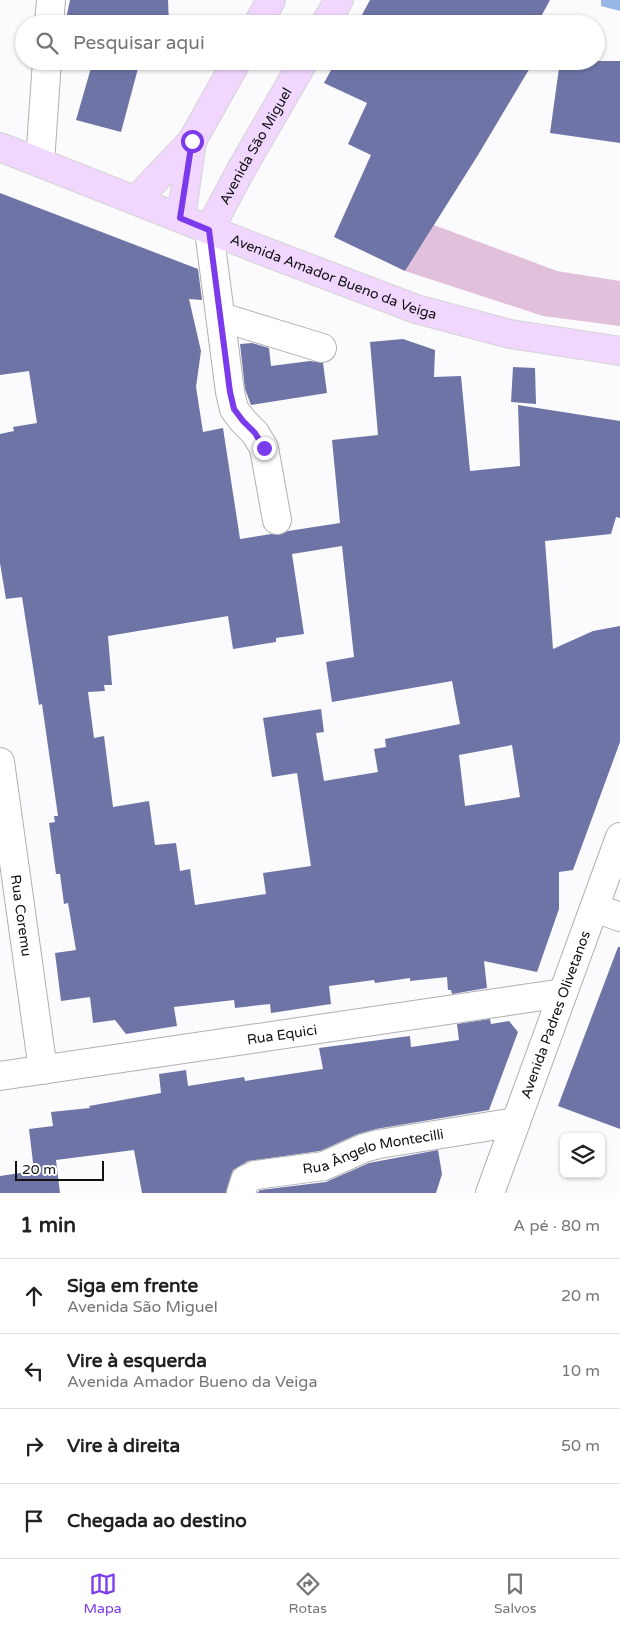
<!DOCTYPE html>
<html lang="pt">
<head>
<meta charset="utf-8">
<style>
	:root { --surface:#fff; --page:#f2f2f2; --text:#222; --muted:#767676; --line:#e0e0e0; --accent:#7c3aed }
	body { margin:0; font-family:"Varela Round",sans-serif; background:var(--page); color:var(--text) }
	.controls { position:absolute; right:15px; bottom:15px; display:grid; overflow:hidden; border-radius:8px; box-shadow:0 1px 4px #0004 }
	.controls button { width:45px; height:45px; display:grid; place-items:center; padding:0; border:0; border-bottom:1px solid var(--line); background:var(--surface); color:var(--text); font:25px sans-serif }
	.scale { position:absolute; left:15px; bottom:12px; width:89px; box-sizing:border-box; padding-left:5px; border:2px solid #111112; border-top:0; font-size:14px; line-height:18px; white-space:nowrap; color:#111112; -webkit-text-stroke:4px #fff; paint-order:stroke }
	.stop { position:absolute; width:15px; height:15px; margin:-11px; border:4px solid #7c3aed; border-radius:50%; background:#fff }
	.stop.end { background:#7c3aed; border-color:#fff; box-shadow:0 1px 5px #0008 }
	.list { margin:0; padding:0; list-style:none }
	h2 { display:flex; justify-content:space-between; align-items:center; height:65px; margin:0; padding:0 20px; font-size:21px }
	h2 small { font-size:16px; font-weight:400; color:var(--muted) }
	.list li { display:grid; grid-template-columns:32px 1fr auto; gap:15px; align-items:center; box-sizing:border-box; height:75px; padding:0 20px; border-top:1px solid var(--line) }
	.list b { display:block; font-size:19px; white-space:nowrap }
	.list p { margin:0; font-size:16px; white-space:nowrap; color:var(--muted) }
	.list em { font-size:16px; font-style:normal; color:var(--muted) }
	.icon { flex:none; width:28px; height:28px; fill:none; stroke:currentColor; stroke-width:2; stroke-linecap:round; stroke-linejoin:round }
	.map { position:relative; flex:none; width:620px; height:1193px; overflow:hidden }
	.search { position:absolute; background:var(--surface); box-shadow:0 1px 4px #0004; left:15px; right:15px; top:15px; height:55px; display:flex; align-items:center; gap:12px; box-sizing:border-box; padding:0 18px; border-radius:28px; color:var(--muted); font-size:19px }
	.sheet { height:365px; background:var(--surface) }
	nav { display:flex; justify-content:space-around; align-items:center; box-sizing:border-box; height:70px; border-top:1px solid var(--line); background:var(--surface); font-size:14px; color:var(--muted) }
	nav a { display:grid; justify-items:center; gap:2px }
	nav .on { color:var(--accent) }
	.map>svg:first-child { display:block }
</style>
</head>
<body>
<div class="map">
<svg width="620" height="1193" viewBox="0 0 620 1193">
	<rect width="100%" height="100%" fill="#fbfafd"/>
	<!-- green -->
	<polygon fill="#e1c0db" points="434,225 557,271 620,281 620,326 543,316 405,271"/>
	<!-- water -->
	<polygon fill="#97b7e6" points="601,0 620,0 620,11 601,6"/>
	<!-- building -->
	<g fill="#6e75a6" fill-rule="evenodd">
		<polygon points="70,0 168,0 169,24 65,24"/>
		<polygon points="370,0 550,0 537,24 357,24"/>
		<polygon points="93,61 140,61 121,132 76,120"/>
		<polygon points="336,61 534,61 478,155 405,271 334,237 371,155 348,144 367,103 324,83"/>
		<polygon points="560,61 620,61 620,143 550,133"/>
		<path d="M0,193L198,269L202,300L189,299L201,351L196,387L203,432L223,428L240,539L271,534L279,535L288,531L340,523L332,440L378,435L370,342L403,339L435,350L434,377L461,376L470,471L520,466L518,405L620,421V518L616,517L611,534L545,541L553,649L593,631L620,626V742L573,870L559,872V909L537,972L484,961L487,988L452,994L451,990H448L447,977L410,981V978L375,983L374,980L329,986L331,1004L271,1013L270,1004L235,1008L234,1000L174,1007L177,1026L126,1034L115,1020L93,1023L90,997L61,1001L55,953L76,950L68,903L64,904L60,874H56L49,823L55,822L54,816H58L42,704L39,705L22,597L6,599L0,563V434L14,431L13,427L37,423L29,371L0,375ZM342,546L354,657L326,662L332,702L452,681L460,724L385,739L386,747L374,749L378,772L324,781L316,733L324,732L321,709L263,718L272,777L297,773L311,866L263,873L266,894L195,905L190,869L180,871L176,843L155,845L149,801L113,807L104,736L94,738L88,692L105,691L104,685H112L108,636L228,616L233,649L276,642V638L304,634L292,554ZM512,745L520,797L465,806L459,755Z"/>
		<polygon points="252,343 269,348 271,366 310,361 323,363 327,393 251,405 245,389 240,344"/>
		<polygon points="513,367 535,368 536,404 511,402"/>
		<polygon points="618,947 620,947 620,1129 558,1106"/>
		<polygon points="490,1019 491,1024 509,1021 518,1032 489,1110 376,1129 358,1134 320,1151 248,1161 233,1170 226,1193 142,1193 134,1150 56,1160 60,1193 0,1193 0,1176 34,1171 29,1129 53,1126 51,1112 90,1108 89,1106 161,1093 159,1074 186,1070 188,1086 244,1077 245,1081 323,1069 319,1048 410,1036 411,1047 459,1040 457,1024"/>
		<polygon points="438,1150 442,1174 436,1193 257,1193 260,1190 326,1182 369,1163"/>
	</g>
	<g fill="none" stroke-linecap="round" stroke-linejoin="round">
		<defs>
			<g id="minor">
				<polyline points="49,24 51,0"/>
				<polyline points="40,162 47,61"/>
				<polyline points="209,230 230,392 234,409 243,421 255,433 264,448 277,520"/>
				<polyline points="221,317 322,348"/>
				<path id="s1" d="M0,762L43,1070"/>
				<polyline points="595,908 620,917"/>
				<path id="s2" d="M0,1076L563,993"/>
				<path id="s3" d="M241,1193L245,1180L255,1175L324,1166L364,1148L379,1144L516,1122"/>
				<path id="s4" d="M490,1193L620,837"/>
			</g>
			<g id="major">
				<polyline points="258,24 271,0"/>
				<polyline points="325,24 339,0"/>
				<path id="s5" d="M0,147L266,252L416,309L510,334L620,351"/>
				<polyline points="136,200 192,141 237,61"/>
				<polyline points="181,218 192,141"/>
				<path id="s6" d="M209,230L242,168L304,61"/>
			</g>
		</defs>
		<!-- minor casing -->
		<use href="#minor" stroke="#b0afb2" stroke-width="30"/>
		<!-- major casing -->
		<use href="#major" stroke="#d4d4d4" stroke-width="30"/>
		<!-- minor -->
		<use href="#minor" stroke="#fff" stroke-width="28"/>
		<!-- major -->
		<use href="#major" stroke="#f1d7fe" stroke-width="28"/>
	</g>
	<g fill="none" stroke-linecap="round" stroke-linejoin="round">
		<!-- route -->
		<polyline stroke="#7c3aed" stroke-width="6" points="192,141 180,218 209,230 230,392 234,409 243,421 255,433 264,448"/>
	</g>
	<g text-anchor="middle" stroke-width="5" stroke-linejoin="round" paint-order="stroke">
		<!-- street labels -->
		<g font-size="14" fill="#111112" stroke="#fff">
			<text dy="5" stroke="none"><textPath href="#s6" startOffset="96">Avenida São Miguel</textPath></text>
			<text dy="5" stroke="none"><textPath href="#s5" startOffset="358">Avenida Amador Bueno da Veiga</textPath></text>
			<text dy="5" stroke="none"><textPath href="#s1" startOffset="155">Rua Coremu</textPath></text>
			<text dy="5" stroke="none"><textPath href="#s4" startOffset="190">Avenida Padres Olivetanos</textPath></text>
			<text dy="5" stroke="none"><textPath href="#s2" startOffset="285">Rua Equici</textPath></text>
			<text dy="5" stroke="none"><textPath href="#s3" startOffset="146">Rua Ângelo Montecilli</textPath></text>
		</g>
	</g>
</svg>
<div class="controls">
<button><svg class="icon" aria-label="layers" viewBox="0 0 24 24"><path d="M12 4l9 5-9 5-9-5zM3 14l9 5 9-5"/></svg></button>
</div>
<div class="scale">20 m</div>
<div class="stop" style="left:192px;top:141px"></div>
<div class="stop end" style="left:264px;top:448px"></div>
<div class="search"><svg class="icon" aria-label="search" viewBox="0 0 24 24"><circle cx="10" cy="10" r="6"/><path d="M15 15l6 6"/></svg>Pesquisar aqui</div>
</div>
<section class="sheet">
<h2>1 min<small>A pé · 80 m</small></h2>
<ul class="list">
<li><svg class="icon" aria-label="ahead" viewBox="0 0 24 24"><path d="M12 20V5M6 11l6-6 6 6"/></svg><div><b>Siga em frente</b><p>Avenida São Miguel</p></div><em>20 m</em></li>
<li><svg class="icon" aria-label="left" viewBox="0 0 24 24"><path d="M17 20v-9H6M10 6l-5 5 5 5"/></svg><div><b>Vire à esquerda</b><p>Avenida Amador Bueno da Veiga</p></div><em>10 m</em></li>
<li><svg class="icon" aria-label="right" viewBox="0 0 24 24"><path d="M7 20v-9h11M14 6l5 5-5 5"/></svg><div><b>Vire à direita</b></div><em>50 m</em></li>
<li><svg class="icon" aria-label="arrive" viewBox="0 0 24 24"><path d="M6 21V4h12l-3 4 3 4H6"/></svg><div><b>Chegada ao destino</b></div></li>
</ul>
</section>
<nav>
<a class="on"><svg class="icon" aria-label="map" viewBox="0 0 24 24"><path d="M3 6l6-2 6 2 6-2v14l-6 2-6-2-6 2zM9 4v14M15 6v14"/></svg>Mapa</a>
<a><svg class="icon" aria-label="directions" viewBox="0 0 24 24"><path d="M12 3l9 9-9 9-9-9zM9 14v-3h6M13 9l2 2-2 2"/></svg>Rotas</a>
<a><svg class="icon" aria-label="saved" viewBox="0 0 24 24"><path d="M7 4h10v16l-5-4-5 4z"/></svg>Salvos</a>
</nav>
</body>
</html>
